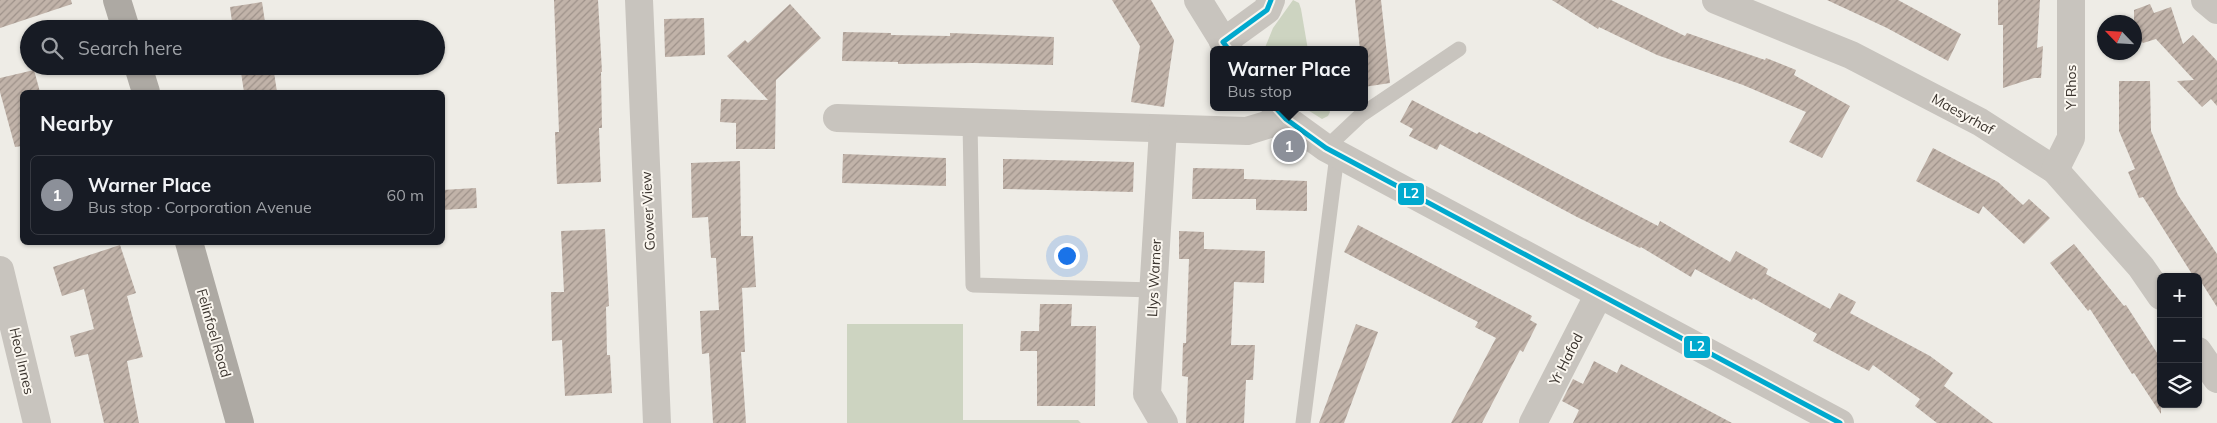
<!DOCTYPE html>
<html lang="en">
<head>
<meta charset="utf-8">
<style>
	:root { --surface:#171b24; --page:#242831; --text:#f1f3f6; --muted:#9ea1a6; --line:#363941; --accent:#8c9099 }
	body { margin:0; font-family:Mulish,sans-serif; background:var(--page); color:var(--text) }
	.controls { position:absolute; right:15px; bottom:15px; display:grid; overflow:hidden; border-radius:8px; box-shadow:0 1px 4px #0004 }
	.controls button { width:45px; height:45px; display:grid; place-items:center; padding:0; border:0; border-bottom:1px solid var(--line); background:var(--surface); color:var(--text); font:25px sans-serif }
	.compass { position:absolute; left:2097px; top:15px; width:45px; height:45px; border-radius:50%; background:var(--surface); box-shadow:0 1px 4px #0004; rotate:295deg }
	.you { position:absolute; left:1066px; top:255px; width:18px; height:18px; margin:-12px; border:4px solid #fff; border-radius:50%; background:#1a73e8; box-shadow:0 0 0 8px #1a73e833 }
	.badge { display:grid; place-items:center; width:32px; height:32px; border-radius:50%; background:var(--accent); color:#fff; font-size:16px; font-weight:700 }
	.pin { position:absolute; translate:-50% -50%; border:2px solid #fff; box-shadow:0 1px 5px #0006 }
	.popup { position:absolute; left:1210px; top:46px; width:158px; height:65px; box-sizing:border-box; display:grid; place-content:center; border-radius:8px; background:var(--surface); filter:drop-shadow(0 1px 4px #0005); font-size:16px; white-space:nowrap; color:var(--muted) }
	.popup b { font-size:19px; color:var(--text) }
	.popup::after { content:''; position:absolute; left:50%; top:100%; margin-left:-10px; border:10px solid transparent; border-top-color:var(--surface) }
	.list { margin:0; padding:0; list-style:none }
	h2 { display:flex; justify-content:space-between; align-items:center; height:65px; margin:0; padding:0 20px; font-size:21px }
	h2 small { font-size:16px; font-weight:400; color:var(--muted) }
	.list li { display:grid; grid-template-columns:32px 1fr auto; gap:15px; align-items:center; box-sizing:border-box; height:80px; margin:0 10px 10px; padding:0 10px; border:1px solid var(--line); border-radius:8px }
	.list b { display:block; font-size:19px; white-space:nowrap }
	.list p { margin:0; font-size:16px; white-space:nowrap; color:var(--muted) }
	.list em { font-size:16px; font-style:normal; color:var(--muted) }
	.icon { flex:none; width:28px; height:28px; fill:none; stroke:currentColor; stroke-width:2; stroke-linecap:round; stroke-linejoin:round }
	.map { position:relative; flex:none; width:2217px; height:423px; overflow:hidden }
	.search { position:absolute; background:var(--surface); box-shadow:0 1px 4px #0004; left:20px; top:20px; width:425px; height:55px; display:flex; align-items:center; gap:12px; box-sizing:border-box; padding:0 18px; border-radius:28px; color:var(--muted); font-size:19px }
	.panel { position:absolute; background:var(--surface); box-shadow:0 1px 4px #0004; left:20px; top:90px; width:425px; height:155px; border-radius:8px }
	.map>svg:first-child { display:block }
</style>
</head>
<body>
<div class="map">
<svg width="2217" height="423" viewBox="0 0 2217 423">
	<defs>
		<pattern id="building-hatch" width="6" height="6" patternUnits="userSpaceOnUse" patternTransform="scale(1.25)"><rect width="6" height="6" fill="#c1b3a9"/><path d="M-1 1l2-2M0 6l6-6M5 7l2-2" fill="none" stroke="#9e928a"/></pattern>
	</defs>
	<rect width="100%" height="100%" fill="#eeece6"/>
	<!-- green -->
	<g fill="#cdd4c1">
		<polygon points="1293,0 1299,3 1301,9 1308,50 1264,50 1273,28"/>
		<polygon points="1303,107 1328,107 1330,112 1328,116 1322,119"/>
		<polygon points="847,324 963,324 963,420 1078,420 1081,423 847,423"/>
	</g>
	<!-- building -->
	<g fill="url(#building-hatch)">
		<polygon points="0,0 71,0 72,4 0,28"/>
		<polygon points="554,0 598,0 602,72 601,72 602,128 599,128 601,182 557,184 555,132 559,132"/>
		<polygon points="1112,0 1151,0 1174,40 1164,107 1131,102 1140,46"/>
		<polygon points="1355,0 1381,0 1390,83 1364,87 1364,50 1360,50"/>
		<polygon points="1552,0 1611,0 1685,36 1687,33 1765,60 1766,58 1796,70 1794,75 1850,106 1822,158 1789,142 1806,112 1743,85 1657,55 1599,27 1598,29"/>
		<polygon points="1827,0 1898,0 1961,34 1948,61 1887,28"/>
		<polygon points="1998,0 2040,0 2037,48 2043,46 2041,78 2034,78 2003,88 2003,25 1998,25"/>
		<polygon points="262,2 266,29 233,29 230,7"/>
		<polygon points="790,4 821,38 776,80 775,149 736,149 736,123 720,122 721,99 768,100 727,56 745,40 748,43"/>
		<polygon points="2150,4 2154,13 2171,7 2183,44 2193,35 2217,61 2217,106 2211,99 2202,107 2177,81 2194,80 2156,39 2143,43 2134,34 2134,10"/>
		<polygon points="704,18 705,55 665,57 664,19"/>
		<polygon points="843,32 891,33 891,35 950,36 950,33 1054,37 1053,65 974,63 898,64 898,62 842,61"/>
		<polygon points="240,66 273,66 277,92 244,92"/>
		<polygon points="34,70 40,92 22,92 22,146 15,147 0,92 0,78"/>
		<polygon points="2119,81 2150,81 2151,131 2178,195 2217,254 2217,307 2198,277 2194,273 2192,274 2143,197 2139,198 2128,172 2135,169 2119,131"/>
		<polygon points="1412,100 1477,134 1479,132 1658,226 1660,221 1730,262 1736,251 1768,269 1766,274 1830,309 1839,293 1856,302 1850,313 1930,356 1953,373 1944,386 1993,423 1937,423 1915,406 1920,399 1873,365 1869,371 1813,341 1817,334 1753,298 1752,300 1695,269 1691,277 1641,247 1640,248 1577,217 1440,144 1437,150 1409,136 1413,129 1400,122"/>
		<polygon points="1933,148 1998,182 2023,205 2029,199 2050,218 2024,244 1983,206 1979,214 1916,181"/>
		<polygon points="843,154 946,158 946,186 842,183"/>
		<polygon points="1003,159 1134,162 1133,192 1003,189"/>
		<polygon points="740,161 741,236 753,236 756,287 742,288 745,352 741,352 746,423 713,423 709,353 702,354 700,311 719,310 716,258 711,258 708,217 692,218 691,163"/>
		<polygon points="1193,168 1244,169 1244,179 1307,181 1307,211 1256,210 1256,199 1192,199"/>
		<polygon points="476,188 477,208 442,210 442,190"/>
		<polygon points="1358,225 1532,316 1530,320 1537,324 1523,352 1520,350 1482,423 1451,423 1496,338 1475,327 1478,322 1344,252"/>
		<polygon points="605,229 609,306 606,307 607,355 610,355 612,393 565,396 562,340 552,341 551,292 564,292 561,231"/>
		<polygon points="1179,231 1204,232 1204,249 1265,251 1264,283 1234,282 1231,345 1255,345 1253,380 1246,380 1244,423 1186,423 1188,377 1182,376 1183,343 1186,343 1189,259 1179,259"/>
		<polygon points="2074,244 2124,306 2126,305 2161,359 2161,414 2134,373 2132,374 2090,309 2088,311 2050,263"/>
		<polygon points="120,245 136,293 127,296 143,357 127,361 139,423 104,423 88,354 75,357 70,336 94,329 84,289 62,296 53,267"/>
		<polygon points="1040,304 1072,304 1071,326 1096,326 1095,406 1037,406 1037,351 1020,351 1021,331 1039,331"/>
		<polygon points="1356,324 1378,332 1344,423 1319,423"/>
		<polygon points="1594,361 1617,373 1621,364 1732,423 1573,423 1579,410 1562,401 1573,379 1583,384"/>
	</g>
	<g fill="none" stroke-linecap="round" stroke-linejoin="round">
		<!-- service -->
		<g stroke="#c8c4be" stroke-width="15">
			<polyline points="970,122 973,285 1154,290"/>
			<polyline points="1326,148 1361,115 1459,49"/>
			<polyline points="1303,423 1337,155"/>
		</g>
		<!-- minor -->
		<g stroke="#c8c4be" stroke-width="28">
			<polyline points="639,0 657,423"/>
			<polyline points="1198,0 1229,50"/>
			<polyline points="1716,0 1851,55 1980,122 2055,170 2141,267 2161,296"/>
			<polyline points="2205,0 2217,10"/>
			<polyline points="1223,42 1267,10 1271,0"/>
			<polyline points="1275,107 1286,119 1326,148 1840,423"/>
			<polyline points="837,118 1247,131 1286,119"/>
			<polyline points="1163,129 1147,394 1164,423"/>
			<polyline points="2055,170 2071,138 2071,0"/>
			<polyline points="0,270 37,423"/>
			<polyline points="2198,351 2217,379"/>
			<polyline points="1533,423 1598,296"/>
		</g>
		<!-- primary -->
		<g stroke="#ada9a3" stroke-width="28">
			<polyline points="117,0 126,29"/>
			<polyline points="138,66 146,92"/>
			<polyline points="189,242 240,423"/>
		</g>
		<defs>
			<g id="bus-1">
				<polyline points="1229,50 1223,42 1267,10 1271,0"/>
				<polyline points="1275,107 1286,119 1326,148 1840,423"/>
			</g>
		</defs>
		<!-- bus-1 casing -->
		<use href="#bus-1" stroke="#faf6ef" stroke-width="9"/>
		<!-- bus-1 -->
		<use href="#bus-1" stroke="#00a9ce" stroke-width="5"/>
	</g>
	<g text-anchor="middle" stroke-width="4" stroke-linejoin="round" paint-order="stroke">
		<!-- street labels -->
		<g font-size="14" fill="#39322c" stroke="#faf6ef">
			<text transform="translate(2071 87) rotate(-90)" y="5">Y Rhos</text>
			<text transform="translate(1963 114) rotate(29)" y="5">Maesyrhaf</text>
			<text transform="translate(648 211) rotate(-93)" y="5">Gower View</text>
			<text transform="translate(1154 278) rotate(-87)" y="5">Llys Warner</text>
			<text transform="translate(214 333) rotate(74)" y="5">Felinfoel Road</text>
			<text transform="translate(1566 359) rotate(-63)" y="5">Yr Hafod</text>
			<text transform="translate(22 361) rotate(77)" y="5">Heol Innes</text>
		</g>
	</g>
	<g stroke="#faf6ef" stroke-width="2">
		<rect x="1397" y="182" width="28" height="24" rx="5" fill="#00a9ce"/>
		<rect x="1683" y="335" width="28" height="24" rx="5" fill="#00a9ce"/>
	</g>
	<g font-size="14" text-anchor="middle" font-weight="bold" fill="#fff">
		<text x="1411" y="198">L2</text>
		<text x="1697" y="351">L2</text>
	</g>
</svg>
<div class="controls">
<button>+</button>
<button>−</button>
<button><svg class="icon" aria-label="layers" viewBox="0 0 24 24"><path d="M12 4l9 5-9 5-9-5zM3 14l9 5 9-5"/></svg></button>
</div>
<svg class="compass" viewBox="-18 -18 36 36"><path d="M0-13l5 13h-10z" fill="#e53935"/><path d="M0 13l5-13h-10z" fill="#9ea1a6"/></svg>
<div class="you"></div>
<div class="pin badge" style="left:1289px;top:146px">1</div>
<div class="popup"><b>Warner Place</b>Bus stop</div>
<div class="search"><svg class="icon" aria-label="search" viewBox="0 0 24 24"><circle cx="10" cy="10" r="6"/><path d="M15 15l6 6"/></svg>Search here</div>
<section class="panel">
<h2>Nearby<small></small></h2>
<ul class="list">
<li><span class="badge">1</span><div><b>Warner Place</b><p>Bus stop · Corporation Avenue</p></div><em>60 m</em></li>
</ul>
</section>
</div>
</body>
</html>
